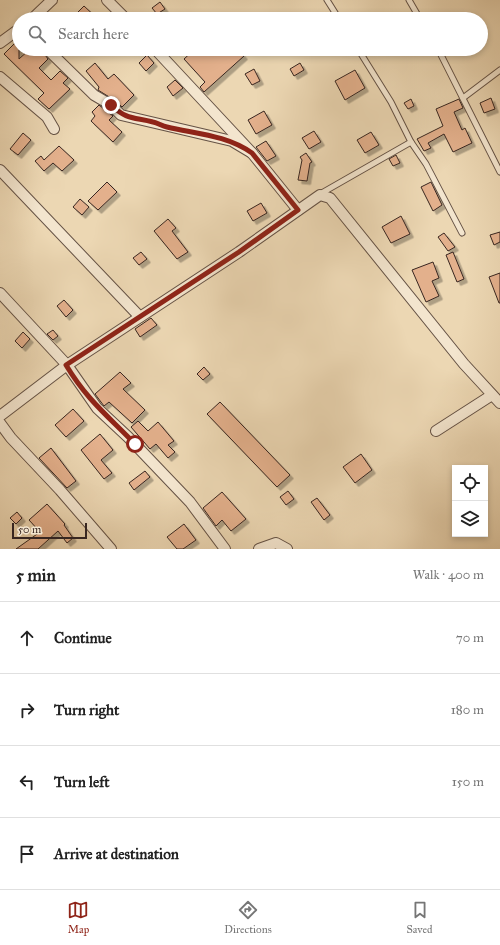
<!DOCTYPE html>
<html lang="en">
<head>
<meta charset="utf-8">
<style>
	:root { --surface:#fff; --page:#f2f2f2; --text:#222; --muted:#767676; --line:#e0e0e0; --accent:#8f2418 }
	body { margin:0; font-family:"IM FELL Great Primer",serif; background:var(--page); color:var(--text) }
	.controls { position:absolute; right:12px; bottom:12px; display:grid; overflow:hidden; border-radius:0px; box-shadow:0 2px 6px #0003 }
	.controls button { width:36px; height:36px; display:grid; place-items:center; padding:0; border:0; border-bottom:1px solid var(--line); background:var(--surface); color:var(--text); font:20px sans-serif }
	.scale { position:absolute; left:12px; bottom:10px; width:75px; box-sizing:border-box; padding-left:4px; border:2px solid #382620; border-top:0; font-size:11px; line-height:14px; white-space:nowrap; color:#382620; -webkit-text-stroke:3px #f3e5ce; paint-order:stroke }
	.stop { position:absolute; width:12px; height:12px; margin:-9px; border:3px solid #8f2418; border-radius:50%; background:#fff }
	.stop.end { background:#8f2418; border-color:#fff; box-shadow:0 1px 4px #0008 }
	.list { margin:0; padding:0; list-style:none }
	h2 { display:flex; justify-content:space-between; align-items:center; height:52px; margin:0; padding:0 16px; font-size:17px }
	h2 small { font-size:13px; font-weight:400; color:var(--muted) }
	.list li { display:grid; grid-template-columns:26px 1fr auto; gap:12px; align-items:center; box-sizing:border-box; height:72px; padding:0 16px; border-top:1px solid var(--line) }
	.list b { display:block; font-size:15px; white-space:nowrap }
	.list em { font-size:13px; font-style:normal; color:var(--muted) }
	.icon { flex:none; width:22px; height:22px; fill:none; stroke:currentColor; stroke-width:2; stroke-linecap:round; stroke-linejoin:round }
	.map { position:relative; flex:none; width:500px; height:549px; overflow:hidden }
	.search { position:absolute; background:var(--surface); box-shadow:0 2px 6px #0003; left:12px; right:12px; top:12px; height:44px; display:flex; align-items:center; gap:10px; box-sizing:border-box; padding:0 14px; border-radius:22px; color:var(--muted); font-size:15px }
	.sheet { height:340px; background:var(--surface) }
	nav { display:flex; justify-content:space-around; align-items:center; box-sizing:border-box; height:56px; border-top:1px solid var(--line); background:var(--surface); font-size:11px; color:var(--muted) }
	nav a { display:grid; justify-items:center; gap:2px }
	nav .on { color:var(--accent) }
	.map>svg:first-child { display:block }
</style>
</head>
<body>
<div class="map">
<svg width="500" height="549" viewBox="0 0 500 549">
	<defs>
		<filter id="shadow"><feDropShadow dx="3.5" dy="3.5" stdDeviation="0" flood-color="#0004"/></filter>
	</defs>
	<rect width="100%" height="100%" fill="#ecd7b3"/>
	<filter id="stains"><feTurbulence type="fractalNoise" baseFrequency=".005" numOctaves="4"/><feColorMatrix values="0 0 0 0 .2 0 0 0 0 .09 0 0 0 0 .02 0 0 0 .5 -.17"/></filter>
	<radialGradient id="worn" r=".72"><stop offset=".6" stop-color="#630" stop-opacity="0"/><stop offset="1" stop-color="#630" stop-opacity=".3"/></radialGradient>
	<!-- building -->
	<g fill="#e3b08c" stroke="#382620" filter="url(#shadow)">
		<polygon points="160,2 165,9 157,14 152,8"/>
		<polygon points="84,6 98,19 71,19"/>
		<polygon points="19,39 19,59 30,49 41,49 48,59 39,68 51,80 60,71 68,78 63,83 70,89 49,109 38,99 44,93 4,54"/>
		<polygon points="195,49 200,49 205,54 211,49 238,49 244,56 204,92 200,87 205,82 184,59"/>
		<polygon points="147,55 154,63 146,71 139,63"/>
		<polygon points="95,63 108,79 114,74 134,95 122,107 114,100 98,90 99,87 86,71"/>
		<polygon points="300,63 304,70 294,76 290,69"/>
		<polygon points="254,69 260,81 252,85 245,74"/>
		<polygon points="355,70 365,88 345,100 335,81"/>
		<polygon points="175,80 183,88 173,96 167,87"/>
		<polygon points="491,98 495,109 484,113 480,103"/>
		<polygon points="411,99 414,106 408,109 404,103"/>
		<polygon points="459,99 463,108 454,112 462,130 465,128 472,143 453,152 444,134 428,143 431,148 424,151 417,139 443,126 436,109"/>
		<polygon points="99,105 113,116 109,120 122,132 113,142 91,121 95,116 92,112"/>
		<polygon points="264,111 272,125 256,134 248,120"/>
		<polygon points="314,131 321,142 309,149 302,138"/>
		<polygon points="371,132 379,145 365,153 357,140"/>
		<polygon points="23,133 31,140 18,155 10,149"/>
		<polygon points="266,141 276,156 267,161 256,147"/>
		<polygon points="59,146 74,160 62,171 53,163 44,171 35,161 41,156 44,160"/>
		<polygon points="306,153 312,162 310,163 307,181 298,180 302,160 300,157"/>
		<polygon points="396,155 400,163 393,166 389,159"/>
		<polygon points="107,182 117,192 98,210 88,201"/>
		<polygon points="431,182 442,205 433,211 421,187"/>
		<polygon points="80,199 89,207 82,215 73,207"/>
		<polygon points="261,203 267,213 253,221 247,211"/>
		<polygon points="401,216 410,234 391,243 382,227"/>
		<polygon points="168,219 176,228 172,231 188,252 177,259 154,231"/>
		<polygon points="500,232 500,242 494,245 490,235"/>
		<polygon points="444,233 455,247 448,251 438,237"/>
		<polygon points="141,252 147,259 139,265 133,258"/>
		<polygon points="453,252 464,279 457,282 446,255"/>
		<polygon points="433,262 439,278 432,281 439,296 426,302 412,270"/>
		<polygon points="500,273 500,303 499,303 489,277"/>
		<polygon points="64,300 73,310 66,317 57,306"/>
		<polygon points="151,318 157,325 140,337 135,329"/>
		<polygon points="53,330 58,336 53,340 47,334"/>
		<polygon points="23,332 30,339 22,348 15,341"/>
		<polygon points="204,367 210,374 203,380 197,374"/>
		<polygon points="120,372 131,383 123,389 145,410 132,423 109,402 104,406 95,394"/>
		<polygon points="220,402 290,475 277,487 207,414"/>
		<polygon points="73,409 84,421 66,437 55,425"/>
		<polygon points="138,421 148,431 158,422 174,441 168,445 175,452 168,458 156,444 150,449 131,427"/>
		<polygon points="100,434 113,450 101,460 112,473 104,479 81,450"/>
		<polygon points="51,448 76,481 67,488 39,458"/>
		<polygon points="361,454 372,470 355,483 343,467"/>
		<polygon points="145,471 150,477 134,490 129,483"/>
		<polygon points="288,491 294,499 286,505 280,497"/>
		<polygon points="222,492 246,519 231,531 222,520 216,526 203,508"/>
		<polygon points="317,498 330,515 324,520 311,502"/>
		<polygon points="47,504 65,524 64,525 73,538 67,543 58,531 38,549 16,549 40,532 29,520"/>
		<polygon points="17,512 22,518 16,524 10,518"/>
		<polygon points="184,524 196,540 183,549 177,549 167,537"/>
	</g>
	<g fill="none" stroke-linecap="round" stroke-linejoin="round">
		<defs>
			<g id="service">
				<polyline points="327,0 339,19"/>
				<polyline points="409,0 420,19"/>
				<polyline points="358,49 391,102 411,142 426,164 462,233"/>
				<polyline points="438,49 500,172"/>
				<polyline points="463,98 500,70"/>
				<polyline points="320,194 411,142"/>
			</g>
			<g id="minor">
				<polyline points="107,0 126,19"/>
				<polyline points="32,19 52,0"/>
				<polyline points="0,43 19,29"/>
				<polyline points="47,49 94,95 111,105 121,115 232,141 252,153"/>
				<polyline points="155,49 252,153 298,210"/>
				<polyline points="0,77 47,117 54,129"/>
				<polyline points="0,170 140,317"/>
				<polyline points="0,293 67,365 97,408 128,437 190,502 225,549"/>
				<polyline points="0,416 67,365 239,252 320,195 330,198 464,364 500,403"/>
				<polyline points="0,423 11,438 60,490 111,549"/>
				<polyline points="436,431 492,395"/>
				<polyline points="259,549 276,543 287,549"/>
			</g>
		</defs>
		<!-- service casing -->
		<use href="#service" stroke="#655245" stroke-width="7"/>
		<!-- minor casing -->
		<use href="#minor" stroke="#655245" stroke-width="12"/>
		<!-- service -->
		<use href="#service" stroke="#f3e5ce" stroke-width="5"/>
		<!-- minor -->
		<use href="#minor" stroke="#f3e5ce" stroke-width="10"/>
	</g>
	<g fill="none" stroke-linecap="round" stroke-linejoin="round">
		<!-- route -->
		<path stroke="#8f2418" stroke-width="5" d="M111,105C127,120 133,117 153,122C158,123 162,126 167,127C197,134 226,135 252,153L298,210L239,252L66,365C87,400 108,416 135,444"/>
	</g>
	<rect width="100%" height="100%" filter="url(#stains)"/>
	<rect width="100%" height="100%" fill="url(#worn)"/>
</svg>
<div class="controls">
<button><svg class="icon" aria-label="locate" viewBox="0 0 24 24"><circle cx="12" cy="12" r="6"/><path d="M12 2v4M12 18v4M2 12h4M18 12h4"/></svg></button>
<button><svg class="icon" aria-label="layers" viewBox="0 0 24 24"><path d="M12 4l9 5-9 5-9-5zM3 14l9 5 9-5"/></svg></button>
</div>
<div class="scale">50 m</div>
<div class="stop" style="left:135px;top:444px"></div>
<div class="stop end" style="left:111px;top:105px"></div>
<div class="search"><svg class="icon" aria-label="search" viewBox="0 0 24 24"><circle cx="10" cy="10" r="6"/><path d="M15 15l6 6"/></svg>Search here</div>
</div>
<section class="sheet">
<h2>5 min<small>Walk · 400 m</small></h2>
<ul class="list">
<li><svg class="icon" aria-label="ahead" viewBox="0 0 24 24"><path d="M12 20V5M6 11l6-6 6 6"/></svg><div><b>Continue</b></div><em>70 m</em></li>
<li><svg class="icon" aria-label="right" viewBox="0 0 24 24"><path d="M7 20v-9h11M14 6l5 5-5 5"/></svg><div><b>Turn right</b></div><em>180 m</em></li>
<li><svg class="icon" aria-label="left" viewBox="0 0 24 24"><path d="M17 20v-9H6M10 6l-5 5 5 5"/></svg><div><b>Turn left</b></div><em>150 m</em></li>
<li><svg class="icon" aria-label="arrive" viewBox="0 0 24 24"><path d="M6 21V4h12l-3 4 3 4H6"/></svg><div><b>Arrive at destination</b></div></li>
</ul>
</section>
<nav>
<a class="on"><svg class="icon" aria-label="map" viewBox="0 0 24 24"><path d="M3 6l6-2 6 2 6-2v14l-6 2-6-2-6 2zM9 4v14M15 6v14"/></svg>Map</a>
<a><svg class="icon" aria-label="directions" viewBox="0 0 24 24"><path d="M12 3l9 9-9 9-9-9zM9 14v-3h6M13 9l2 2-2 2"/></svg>Directions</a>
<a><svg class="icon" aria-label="saved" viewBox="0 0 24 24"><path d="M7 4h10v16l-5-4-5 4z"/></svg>Saved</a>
</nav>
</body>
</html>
